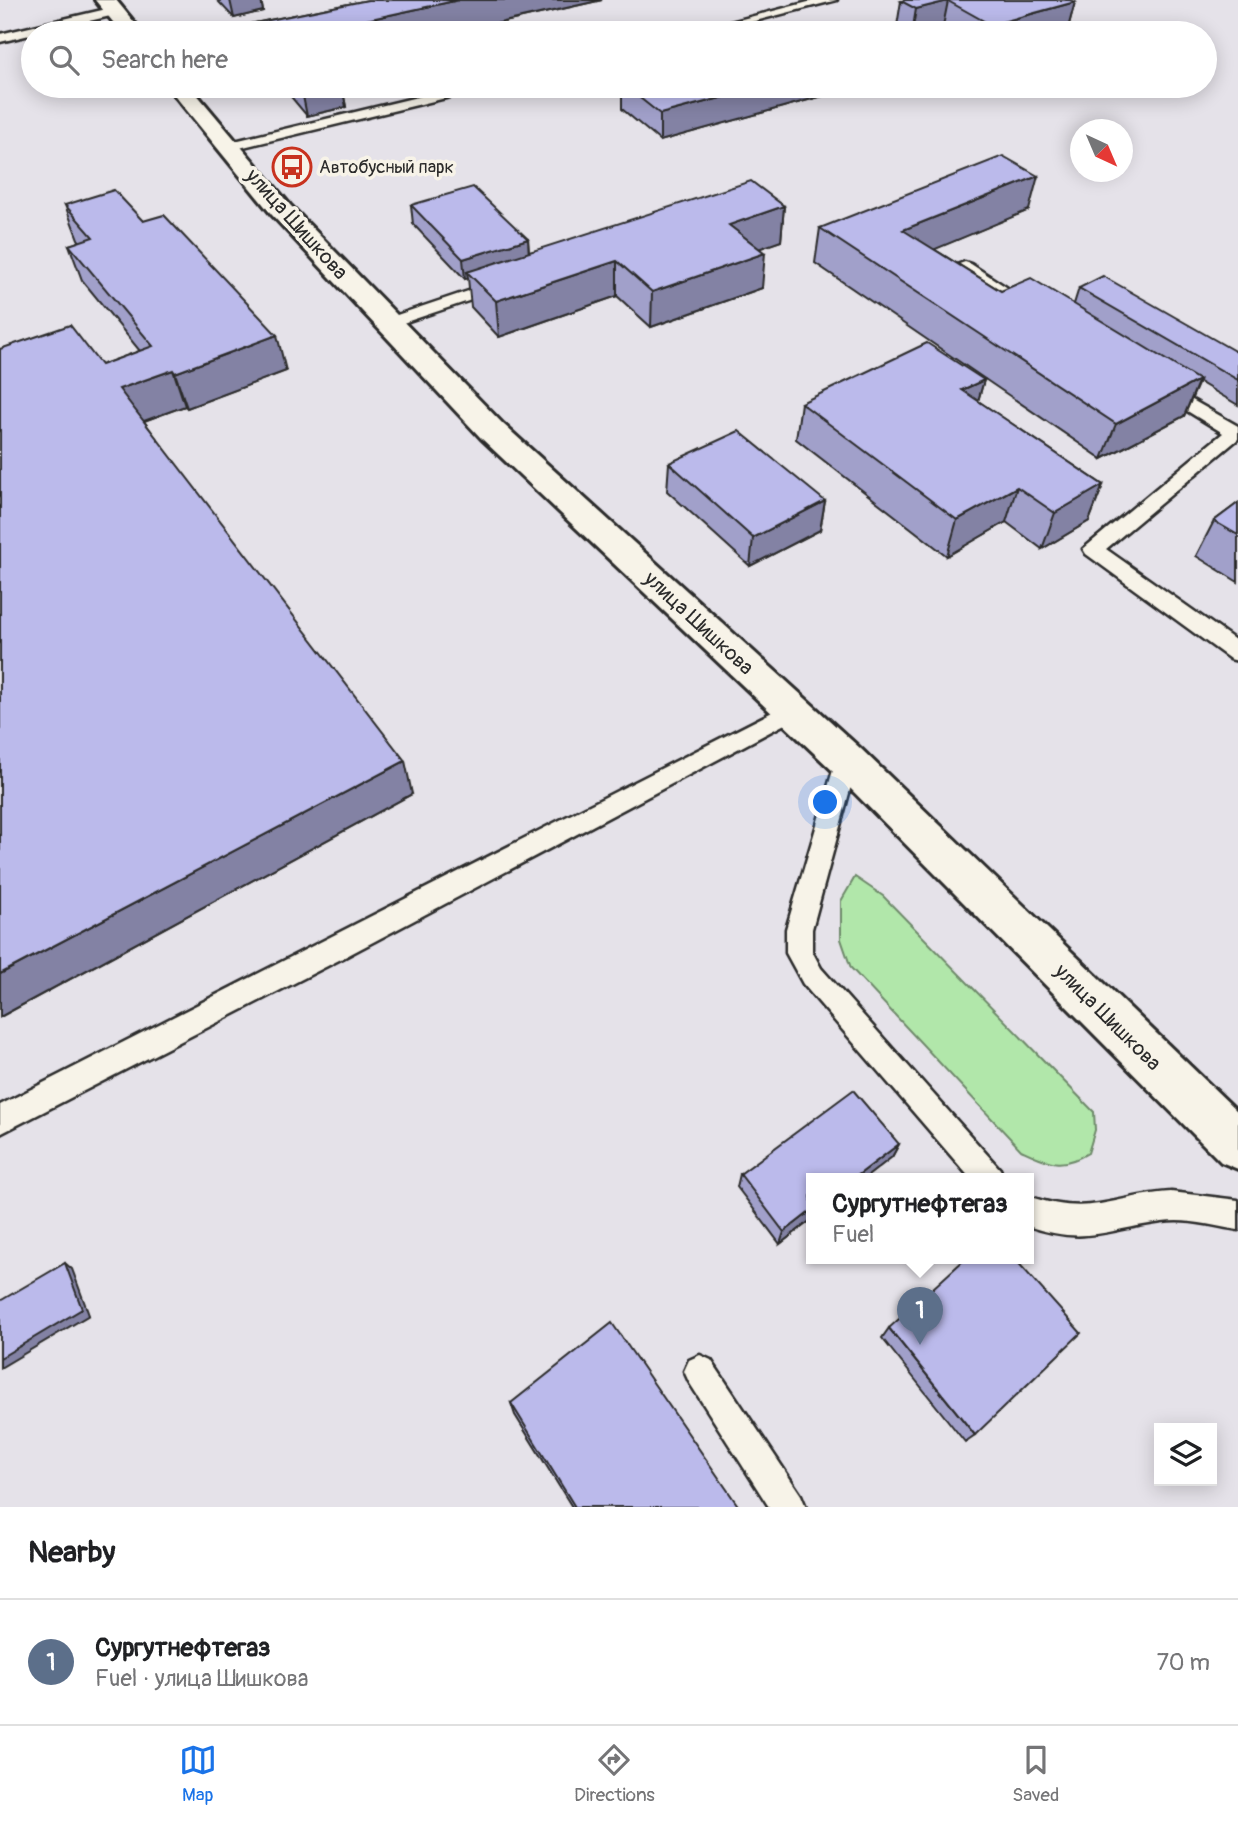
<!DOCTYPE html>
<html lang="en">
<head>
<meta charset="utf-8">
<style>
	:root { --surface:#fff; --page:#f2f2f2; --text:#202124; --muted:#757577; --line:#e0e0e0; --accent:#1a73e8 }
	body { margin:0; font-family:Pangolin,sans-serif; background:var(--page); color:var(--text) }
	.controls { position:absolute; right:21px; bottom:21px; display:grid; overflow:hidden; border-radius:0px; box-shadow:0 4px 18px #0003 }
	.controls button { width:63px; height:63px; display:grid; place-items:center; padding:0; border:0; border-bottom:2px solid var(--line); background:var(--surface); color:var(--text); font:35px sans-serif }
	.compass { position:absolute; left:1070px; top:119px; width:63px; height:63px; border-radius:50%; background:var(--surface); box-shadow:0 4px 18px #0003; rotate:136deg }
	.you { position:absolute; left:826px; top:803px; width:24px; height:24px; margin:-18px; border:5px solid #fff; border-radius:50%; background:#1a73e8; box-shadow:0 0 0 10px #1a73e833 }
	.badge { display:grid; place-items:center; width:46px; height:46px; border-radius:50%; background:var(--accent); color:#fff; font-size:23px; font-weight:700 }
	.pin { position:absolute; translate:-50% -58px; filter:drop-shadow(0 2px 4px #0008) }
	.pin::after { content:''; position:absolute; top:37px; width:24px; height:21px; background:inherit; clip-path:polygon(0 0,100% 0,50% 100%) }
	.popup { position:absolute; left:806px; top:1173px; width:228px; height:91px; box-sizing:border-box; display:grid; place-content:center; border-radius:0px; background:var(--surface); filter:drop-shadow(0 2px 5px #0005); font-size:23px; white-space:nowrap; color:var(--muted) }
	.popup b { font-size:26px; color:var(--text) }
	.popup::after { content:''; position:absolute; left:50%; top:100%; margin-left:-14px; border:14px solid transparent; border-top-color:var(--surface) }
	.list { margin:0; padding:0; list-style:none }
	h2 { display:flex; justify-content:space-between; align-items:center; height:91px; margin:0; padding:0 28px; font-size:30px }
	h2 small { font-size:23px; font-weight:400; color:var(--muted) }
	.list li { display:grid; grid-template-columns:46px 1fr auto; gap:21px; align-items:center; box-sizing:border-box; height:126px; padding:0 28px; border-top:2px solid var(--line) }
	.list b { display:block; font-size:26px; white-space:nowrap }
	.list p { margin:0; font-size:23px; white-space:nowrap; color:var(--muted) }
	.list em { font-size:23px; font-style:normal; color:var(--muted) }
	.icon { flex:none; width:38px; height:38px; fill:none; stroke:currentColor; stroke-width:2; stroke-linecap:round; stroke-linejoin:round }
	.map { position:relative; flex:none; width:1238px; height:1507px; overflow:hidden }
	.search { position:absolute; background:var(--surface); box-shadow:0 4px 18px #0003; left:21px; right:21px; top:21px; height:77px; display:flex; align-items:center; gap:18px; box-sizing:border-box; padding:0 24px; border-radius:38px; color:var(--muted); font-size:26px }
	.sheet { height:217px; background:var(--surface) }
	nav { display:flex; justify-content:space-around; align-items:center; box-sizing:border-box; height:98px; border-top:2px solid var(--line); background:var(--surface); font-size:19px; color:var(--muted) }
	nav a { display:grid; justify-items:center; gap:4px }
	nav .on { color:var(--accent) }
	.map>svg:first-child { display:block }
</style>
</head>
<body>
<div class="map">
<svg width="1238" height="1507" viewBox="0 0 1238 1507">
	<rect width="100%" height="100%" fill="#e5e2e9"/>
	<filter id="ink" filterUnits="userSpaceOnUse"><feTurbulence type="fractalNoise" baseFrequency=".0143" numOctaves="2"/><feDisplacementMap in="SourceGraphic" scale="14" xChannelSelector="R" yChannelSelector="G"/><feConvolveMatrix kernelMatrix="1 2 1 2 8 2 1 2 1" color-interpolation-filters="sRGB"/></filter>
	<g filter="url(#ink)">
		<!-- green -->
		<path fill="#b1e7aa" stroke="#6e896a" stroke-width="2" d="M855,877L883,896L1094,1112L1095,1130L1088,1153C1061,1170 1047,1162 1021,1150L851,968L841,939V901Z"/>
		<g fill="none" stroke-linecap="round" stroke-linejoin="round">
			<defs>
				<g id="lane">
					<polygon points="816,0 837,0 708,33 688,33"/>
					<polygon points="115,7 119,8 119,14 0,42 0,34"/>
					<polygon points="463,86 485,86 483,89 227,151 220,147 222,144"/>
					<polygon points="965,262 971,264 1035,306 1027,311 1021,309 959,270 957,267 959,264"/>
					<polygon points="498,281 506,286 504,289 394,326 388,328 380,323 382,320"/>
					<polygon points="1164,384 1238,426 1238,439 1106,549 1238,642 1238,661 1230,659 1086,554 1083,549 1223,433 1158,393 1155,389"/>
					<polygon points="792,702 800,704 803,710 800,716 341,959 0,1134 0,1105"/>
					<polygon points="847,751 855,754 858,760 812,929 812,951 821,968 1000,1169 1004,1179 971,1179 803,984 786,953 786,929 836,760 839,754"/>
					<path d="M1171,1192L1238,1200V1230C1213,1226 1187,1218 1162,1222C1107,1229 1085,1246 1028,1226V1196C1091,1218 1112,1196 1171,1192Z"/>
					<polygon points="700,1355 711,1360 801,1495 806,1507 769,1507 689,1382 684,1371 689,1360"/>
				</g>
				<g id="primary">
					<polygon points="95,0 116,0 143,33 122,33"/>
					<polygon points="167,86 190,86 290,205 503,424 861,749 1238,1112 1238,1169 1221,1162 833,771 481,438 272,215"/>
				</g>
			</defs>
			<!-- lane casing -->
			<use href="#lane" stroke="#2b2b2b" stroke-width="5"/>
			<!-- primary casing -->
			<use href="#primary" stroke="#2b2b2b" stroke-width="6"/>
			<!-- lane -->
			<use href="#lane" fill="#f7f3e8" fill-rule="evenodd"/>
			<!-- primary -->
			<use href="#primary" fill="#f7f3e8" fill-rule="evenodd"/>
		</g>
		<!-- wall -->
		<g fill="#a1a0ca" stroke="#2b2b2b" stroke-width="2">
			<polygon points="217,0 261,0 263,11 234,18"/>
			<polygon points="368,0 602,0 455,33 252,33 250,24"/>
			<polygon points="901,1 1075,2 1068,28 1048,33 955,33 943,26 917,33 909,33 897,26"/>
			<polygon points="282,86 342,86 346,107 307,116"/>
			<polygon points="622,86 859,86 660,141 622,109"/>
			<polygon points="65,205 143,221 286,371 187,408 185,406 144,421 412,794 0,1017 0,349 101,365 140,351 82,280 69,245 80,242 78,239"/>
			<polygon points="411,205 528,239 529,252 784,206 781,241 759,248 762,288 651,327 617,296 499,337 471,307 468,278 465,279 413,224"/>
			<polygon points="1029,210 934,249 1001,291 1074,304 1079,288 1238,353 1238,405 1199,382 1184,416 1102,459 815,263 820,228"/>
			<polygon points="984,380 978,401 1103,485 1089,521 1042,549 1006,522 947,556 796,439 801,403"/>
			<polygon points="669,463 825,501 820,530 750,566 667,491"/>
			<polygon points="1238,503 1238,582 1196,556 1214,521"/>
			<polygon points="899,1144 892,1157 811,1179 811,1220 780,1244 737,1187 740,1174"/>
			<polygon points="889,1328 975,1435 965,1442 882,1338"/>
			<polygon points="511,1403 739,1507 572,1507 515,1415"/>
		</g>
		<!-- shaded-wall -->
		<g fill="#8382a4" stroke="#2b2b2b" stroke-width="2">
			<polygon points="230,0 261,0 263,11 234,18"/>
			<polygon points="459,0 602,0 455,33 306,33"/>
			<polygon points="948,1 943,26 917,33 912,33 916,9"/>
			<polygon points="1075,2 1068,28 1048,33 990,33 991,25"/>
			<polygon points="301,86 342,86 346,107 307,116"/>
			<polygon points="766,86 859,86 660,141 660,114"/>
			<polygon points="1038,176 1029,210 897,265 903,230"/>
			<polygon points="784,206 781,241 727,260 729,225"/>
			<polygon points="528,239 529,258 467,272 468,278 465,279 463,259"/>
			<polygon points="765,253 762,288 651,327 652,292"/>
			<polygon points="617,261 617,296 499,337 496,301"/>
			<polygon points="277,335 286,371 187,408 175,373"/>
			<polygon points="173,370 185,406 133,425 119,389"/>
			<polygon points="984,380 974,415 962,390"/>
			<polygon points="1199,380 1184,416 1102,459 1116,424"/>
			<polygon points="1103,485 1089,521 1042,549 1055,513"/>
			<polygon points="1017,487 1006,522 947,556 957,520"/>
			<polygon points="825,501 820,530 750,566 753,538"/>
			<polygon points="405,761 412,794 0,1017 0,974"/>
			<polygon points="899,1144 892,1157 864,1179 853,1179"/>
			<polygon points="811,1211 811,1220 780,1244 784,1232"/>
			<polygon points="65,1263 72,1269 89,1315 0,1368 0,1358"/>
		</g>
		<!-- building -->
		<g fill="#bbbaeb" stroke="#2b2b2b" stroke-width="2">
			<polygon points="368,0 459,0 306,33 258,33 250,24"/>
			<polygon points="905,0 1070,0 1075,2 991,25 948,1 916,9 901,1"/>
			<polygon points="853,24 869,33 817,33"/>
			<polygon points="625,86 766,86 660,114"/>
			<polygon points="1003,156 1038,176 903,230 1001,291 1031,278 1199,380 1116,424 820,228"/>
			<polygon points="751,181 784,206 729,225 765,253 652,292 617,261 496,301 467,272"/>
			<polygon points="473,187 528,239 463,259 411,205"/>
			<polygon points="114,190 143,221 164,215 277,335 175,373 173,370 119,389 405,761 0,974 0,349 70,325 101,365 153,346 69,245 93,237 65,205"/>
			<polygon points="1103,276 1238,353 1238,380 1079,288"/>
			<polygon points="927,343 984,380 962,390 1103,485 1055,513 1017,487 957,520 801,403"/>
			<polygon points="739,431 825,501 753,538 669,463"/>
			<polygon points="1238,503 1238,535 1214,521"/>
			<polygon points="853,1090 899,1144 853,1179 811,1179 811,1211 784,1232 740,1174"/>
			<polygon points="965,1259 1015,1259 1081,1333 975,1435 889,1328"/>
			<polygon points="65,1263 82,1309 0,1358 0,1301"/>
			<polygon points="612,1323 739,1507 575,1507 511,1403"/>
		</g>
	</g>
	<!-- icons -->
	<defs>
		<symbol id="bus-ring" viewBox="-11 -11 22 22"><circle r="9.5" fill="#f7f3e8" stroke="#c8321e" stroke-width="1.5"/><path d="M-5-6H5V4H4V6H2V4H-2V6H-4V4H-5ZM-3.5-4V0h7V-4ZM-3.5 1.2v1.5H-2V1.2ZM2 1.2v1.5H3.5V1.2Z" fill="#c8321e"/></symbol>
	</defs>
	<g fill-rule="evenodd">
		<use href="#bus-ring" x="270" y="145" width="44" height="44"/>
	</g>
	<g text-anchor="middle" stroke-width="7" stroke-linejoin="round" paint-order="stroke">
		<!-- far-poi labels -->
		<g font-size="18" fill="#2b2b2b" stroke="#f7f3e8" text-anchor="start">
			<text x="319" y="173">Автобусный парк</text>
		</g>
		<!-- street labels -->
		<g font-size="21" fill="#2b2b2b" stroke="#f7f3e8">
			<text transform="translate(297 224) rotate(48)" y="7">улица Шишкова</text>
			<text transform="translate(699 623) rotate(43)" y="7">улица Шишкова</text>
			<text transform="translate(1108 1017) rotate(45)" y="7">улица Шишкова</text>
		</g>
	</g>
</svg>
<div class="controls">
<button><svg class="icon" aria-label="layers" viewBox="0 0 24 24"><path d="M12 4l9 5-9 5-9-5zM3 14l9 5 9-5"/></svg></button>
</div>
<svg class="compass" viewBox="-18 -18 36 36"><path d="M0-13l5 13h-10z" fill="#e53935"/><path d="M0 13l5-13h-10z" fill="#757577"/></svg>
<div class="you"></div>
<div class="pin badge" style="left:920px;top:1345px;background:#5c6f8a">1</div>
<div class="popup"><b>Сургутнефтегаз</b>Fuel</div>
<div class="search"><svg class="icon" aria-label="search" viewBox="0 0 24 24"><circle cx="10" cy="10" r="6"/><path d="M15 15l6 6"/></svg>Search here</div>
</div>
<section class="sheet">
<h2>Nearby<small></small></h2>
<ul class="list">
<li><span class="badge" style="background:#5c6f8a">1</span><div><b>Сургутнефтегаз</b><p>Fuel · улица Шишкова</p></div><em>70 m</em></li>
</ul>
</section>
<nav>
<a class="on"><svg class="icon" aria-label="map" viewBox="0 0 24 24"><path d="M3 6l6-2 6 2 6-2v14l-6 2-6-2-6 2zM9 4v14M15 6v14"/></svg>Map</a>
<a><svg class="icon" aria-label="directions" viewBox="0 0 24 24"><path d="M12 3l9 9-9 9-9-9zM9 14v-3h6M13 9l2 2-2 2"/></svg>Directions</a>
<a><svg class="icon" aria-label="saved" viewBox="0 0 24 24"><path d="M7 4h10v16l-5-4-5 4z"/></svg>Saved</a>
</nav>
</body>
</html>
